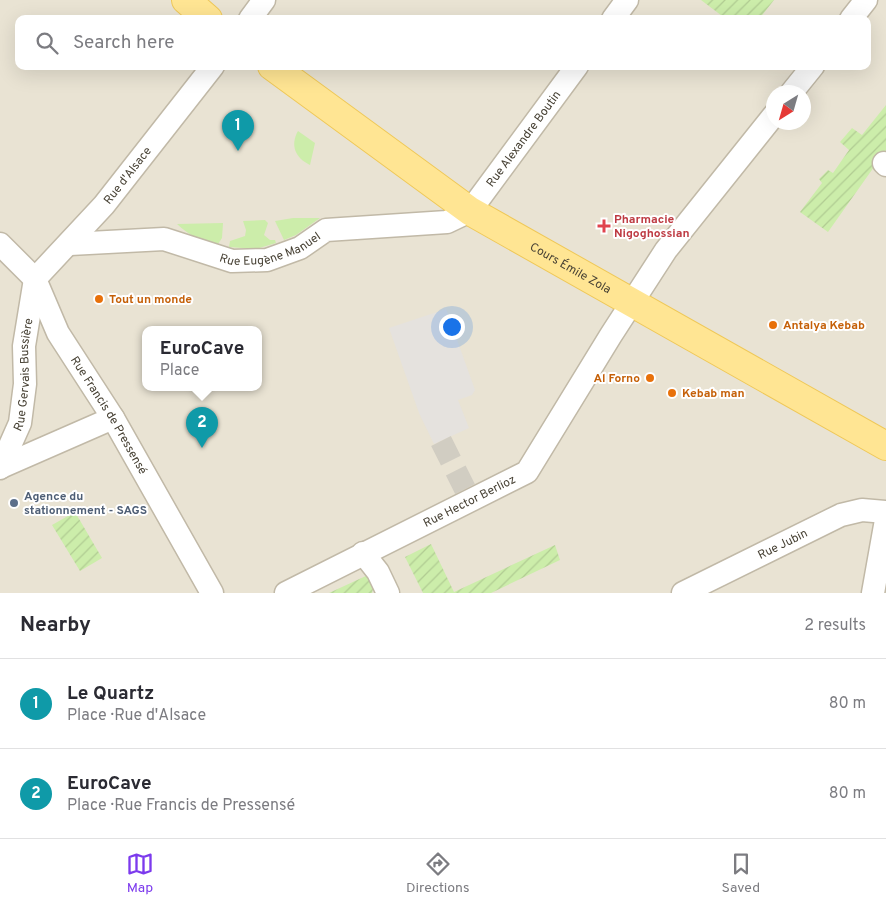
<!DOCTYPE html>
<html lang="en">
<head>
<meta charset="utf-8">
<style>
	:root { --surface:#fff; --page:#f7f7f7; --text:#2b2b33; --muted:#7c7c81; --line:#e1e1e2; --accent:#7c3aed }
	body { margin:0; font-family:Overpass,sans-serif; background:var(--page); color:var(--text) }
	.compass { position:absolute; left:766px; top:85px; width:45px; height:45px; border-radius:50%; background:var(--surface); box-shadow:0 5px 20px #0002; rotate:217deg }
	.you { position:absolute; left:451px; top:326px; width:18px; height:18px; margin:-12px; border:4px solid #fff; border-radius:50%; background:#1a73e8; box-shadow:0 0 0 8px #1a73e833 }
	.badge { display:grid; place-items:center; width:32px; height:32px; border-radius:50%; background:var(--accent); color:#fff; font-size:16px; font-weight:700 }
	.pin { position:absolute; translate:-50% -41px; filter:drop-shadow(0 1px 2px #0008) }
	.pin::after { content:''; position:absolute; top:26px; width:18px; height:15px; background:inherit; clip-path:polygon(0 0,100% 0,50% 100%) }
	.popup { position:absolute; left:142px; top:326px; width:120px; height:65px; box-sizing:border-box; display:grid; place-content:center; border-radius:10px; background:var(--surface); filter:drop-shadow(0 1px 4px #0005); font-size:16px; white-space:nowrap; color:var(--muted) }
	.popup b { font-size:19px; color:var(--text) }
	.popup::after { content:''; position:absolute; left:50%; top:100%; margin-left:-10px; border:10px solid transparent; border-top-color:var(--surface) }
	.list { margin:0; padding:0; list-style:none }
	h2 { display:flex; justify-content:space-between; align-items:center; height:65px; margin:0; padding:0 20px; font-size:21px }
	h2 small { font-size:16px; font-weight:400; color:var(--muted) }
	.list li { display:grid; grid-template-columns:32px 1fr auto; gap:15px; align-items:center; box-sizing:border-box; height:90px; padding:0 20px; border-top:1px solid var(--line) }
	.list b { display:block; font-size:19px; white-space:nowrap }
	.list p { margin:0; font-size:16px; white-space:nowrap; color:var(--muted) }
	.list em { font-size:16px; font-style:normal; color:var(--muted) }
	.icon { flex:none; width:28px; height:28px; fill:none; stroke:currentColor; stroke-width:2; stroke-linecap:round; stroke-linejoin:round }
	.map { position:relative; flex:none; width:886px; height:593px; overflow:hidden }
	.search { position:absolute; background:var(--surface); box-shadow:0 5px 20px #0002; left:15px; right:15px; top:15px; height:55px; display:flex; align-items:center; gap:12px; box-sizing:border-box; padding:0 18px; border-radius:10px; color:var(--muted); font-size:19px }
	.sheet { height:245px; background:var(--surface) }
	nav { display:flex; justify-content:space-around; align-items:center; box-sizing:border-box; height:70px; border-top:1px solid var(--line); background:var(--surface); font-size:14px; color:var(--muted) }
	nav a { display:grid; justify-items:center; gap:2px }
	nav .on { color:var(--accent) }
	.map>svg:first-child { display:block }
</style>
</head>
<body>
<div class="map">
<svg width="886" height="593" viewBox="0 0 886 593">
	<defs>
		<pattern id="garden-furrows" width="10" height="10" patternUnits="userSpaceOnUse" patternTransform="scale(1.25)"><rect width="10" height="10" fill="#ccedaa"/><path d="M-1 1l2-2M0 10L10 0M9 11l2-2" fill="none" stroke="#b1cc93"/></pattern>
	</defs>
	<rect width="100%" height="100%" fill="#f4f0e5"/>
	<!-- residential -->
	<path fill="#e9e3d3" fill-rule="evenodd" d="M0,0H886V593H0ZM19,19H867V66H19ZM774,92H804V122H774ZM146,329H258V387H146Z"/>
	<!-- green -->
	<g fill="#ccedaa">
		<path d="M298,131L315,143L310,165C295,158 290,145 298,131Z"/>
		<polygon points="293,218 320,218 296,235 284,240 275,221"/>
		<polygon points="265,220 268,223 264,235 270,240 275,240 276,243 256,249 229,247 230,241 245,236 246,230 243,221"/>
		<path d="M223,223L222,238L218,244C201,242 189,235 177,224Z"/>
	</g>
	<!-- garden -->
	<g fill="url(#garden-furrows)">
		<polygon points="701,0 774,0 759,19 726,19"/>
		<polygon points="886,105 886,150 828,232 800,212 822,183 819,179 828,170 833,173 849,150 840,142 852,128 862,135"/>
		<polygon points="75,512 102,558 80,571 52,525"/>
		<polygon points="431,544 454,592 555,545 560,560 491,593 423,593 405,557"/>
		<polygon points="368,575 374,585 372,593 329,593"/>
	</g>
	<!-- parking -->
	<polygon fill="#e5e2de" points="446,309 475,390 472,395 458,400 469,428 434,444 419,413 389,328"/>
	<g fill="none" stroke-linecap="round" stroke-linejoin="round">
		<!-- minor-tunnel -->
		<polyline stroke="#d1cdc2" stroke-width="22" stroke-dasharray="22 11" stroke-linecap="butt" points="441,441 465,489"/>
		<defs>
			<g id="minor">
				<polyline points="250,19 264,0"/>
				<polyline points="613,19 627,0"/>
				<polyline points="851,19 866,0"/>
				<polyline points="792,92 813,66"/>
				<polyline points="884,163 886,165"/>
				<path id="s1" d="M0,244L35,279L58,333L113,418L212,593"/>
				<path id="s2" d="M70,244L164,239L232,261L267,260L300,248L326,230L447,222L470,211L577,66"/>
				<path id="s3" d="M35,279L104,205L213,66"/>
				<polyline points="1,467 113,418"/>
				<path id="s4" d="M0,468L20,423L25,384L24,346L35,279"/>
				<polyline points="363,553 378,572 388,593"/>
				<path id="s5" d="M286,593L527,472L611,335L666,250L774,115"/>
				<path id="s6" d="M683,593L841,515L862,510L886,512"/>
				<polyline points="873,593 886,520"/>
			</g>
			<g id="major">
				<polyline points="186,0 208,19"/>
				<path id="s7" d="M272,66L470,211L886,446"/>
			</g>
		</defs>
		<!-- minor casing -->
		<use href="#minor" stroke="#c1b9a7" stroke-width="25"/>
		<!-- major casing -->
		<use href="#major" stroke="#efc858" stroke-width="30"/>
		<!-- minor -->
		<use href="#minor" stroke="#fff" stroke-width="22"/>
		<!-- major -->
		<use href="#major" stroke="#ffe593" stroke-width="28"/>
	</g>
	<!-- markers -->
	<path fill="#e0444e" stroke="#fff" stroke-width="2" d="M601.5 218.5h5v5h5v5h-5v5h-5v-5h-5v-5h5z"/>
	<g fill="#e8710a" stroke="#fff" stroke-width="2">
		<circle cx="99" cy="299" r="5"/>
		<circle cx="773" cy="325" r="5"/>
		<circle cx="650" cy="378" r="5"/>
		<circle cx="672" cy="393" r="5"/>
	</g>
	<circle fill="#5c6f8a" stroke="#fff" stroke-width="2" cx="14" cy="503" r="5"/>
	<g text-anchor="middle" stroke-width="4" stroke-linejoin="round" paint-order="stroke">
		<!-- street labels -->
		<g font-size="12" fill="#474134" stroke="#fff">
			<text dy="4" stroke="none"><textPath href="#s2" startOffset="504">Rue Alexandre Boutin</textPath></text>
			<text dy="4" stroke="none"><textPath href="#s3" startOffset="139">Rue d'Alsace</textPath></text>
			<text dy="4" stroke="none"><textPath href="#s2" startOffset="206">Rue Eugène Manuel</textPath></text>
			<text dy="4" stroke="none"><textPath href="#s7" startOffset="361">Cours Émile Zola</textPath></text>
			<text dy="4" stroke="none"><textPath href="#s4" startOffset="98">Rue Gervais Bussière</textPath></text>
			<text dy="4" stroke="none"><textPath href="#s1" startOffset="205">Rue Francis de Pressensé</textPath></text>
			<text dy="4" stroke="none"><textPath href="#s5" startOffset="205">Rue Hector Berlioz</textPath></text>
			<text dy="4" stroke="none"><textPath href="#s6" startOffset="111">Rue Jubin</textPath></text>
		</g>
		<!-- health labels -->
		<g font-size="12" font-weight="bold" fill="#be3a42" stroke="#fff" text-anchor="start">
			<text x="614" y="223">Pharmacie<tspan x="614" dy="14">Nigoghossian</tspan></text>
		</g>
		<!-- food labels -->
		<g font-size="12" font-weight="bold" fill="#c56008" stroke="#fff" text-anchor="start">
			<text x="109" y="303">Tout un monde</text>
			<text x="783" y="329">Antalya Kebab</text>
			<text x="640" y="382" text-anchor="end">Al Forno</text>
			<text x="682" y="397">Kebab man</text>
		</g>
		<!-- service labels -->
		<g font-size="12" font-weight="bold" fill="#4e5e75" stroke="#fff" text-anchor="start">
			<text x="24" y="500">Agence du<tspan x="24" dy="14">stationnement - SAGS</tspan></text>
		</g>
	</g>
</svg>
<svg class="compass" viewBox="-18 -18 36 36"><path d="M0-13l5 13h-10z" fill="#e53935"/><path d="M0 13l5-13h-10z" fill="#7c7c81"/></svg>
<div class="you"></div>
<div class="pin badge" style="left:238px;top:151px;background:#0f9aa8">1</div>
<div class="pin badge" style="left:202px;top:448px;background:#0f9aa8">2</div>
<div class="popup"><b>EuroCave</b>Place</div>
<div class="search"><svg class="icon" aria-label="search" viewBox="0 0 24 24"><circle cx="10" cy="10" r="6"/><path d="M15 15l6 6"/></svg>Search here</div>
</div>
<section class="sheet">
<h2>Nearby<small>2 results</small></h2>
<ul class="list">
<li><span class="badge" style="background:#0f9aa8">1</span><div><b>Le Quartz</b><p>Place · Rue d'Alsace</p></div><em>80 m</em></li>
<li><span class="badge" style="background:#0f9aa8">2</span><div><b>EuroCave</b><p>Place · Rue Francis de Pressensé</p></div><em>80 m</em></li>
</ul>
</section>
<nav>
<a class="on"><svg class="icon" aria-label="map" viewBox="0 0 24 24"><path d="M3 6l6-2 6 2 6-2v14l-6 2-6-2-6 2zM9 4v14M15 6v14"/></svg>Map</a>
<a><svg class="icon" aria-label="directions" viewBox="0 0 24 24"><path d="M12 3l9 9-9 9-9-9zM9 14v-3h6M13 9l2 2-2 2"/></svg>Directions</a>
<a><svg class="icon" aria-label="saved" viewBox="0 0 24 24"><path d="M7 4h10v16l-5-4-5 4z"/></svg>Saved</a>
</nav>
</body>
</html>
